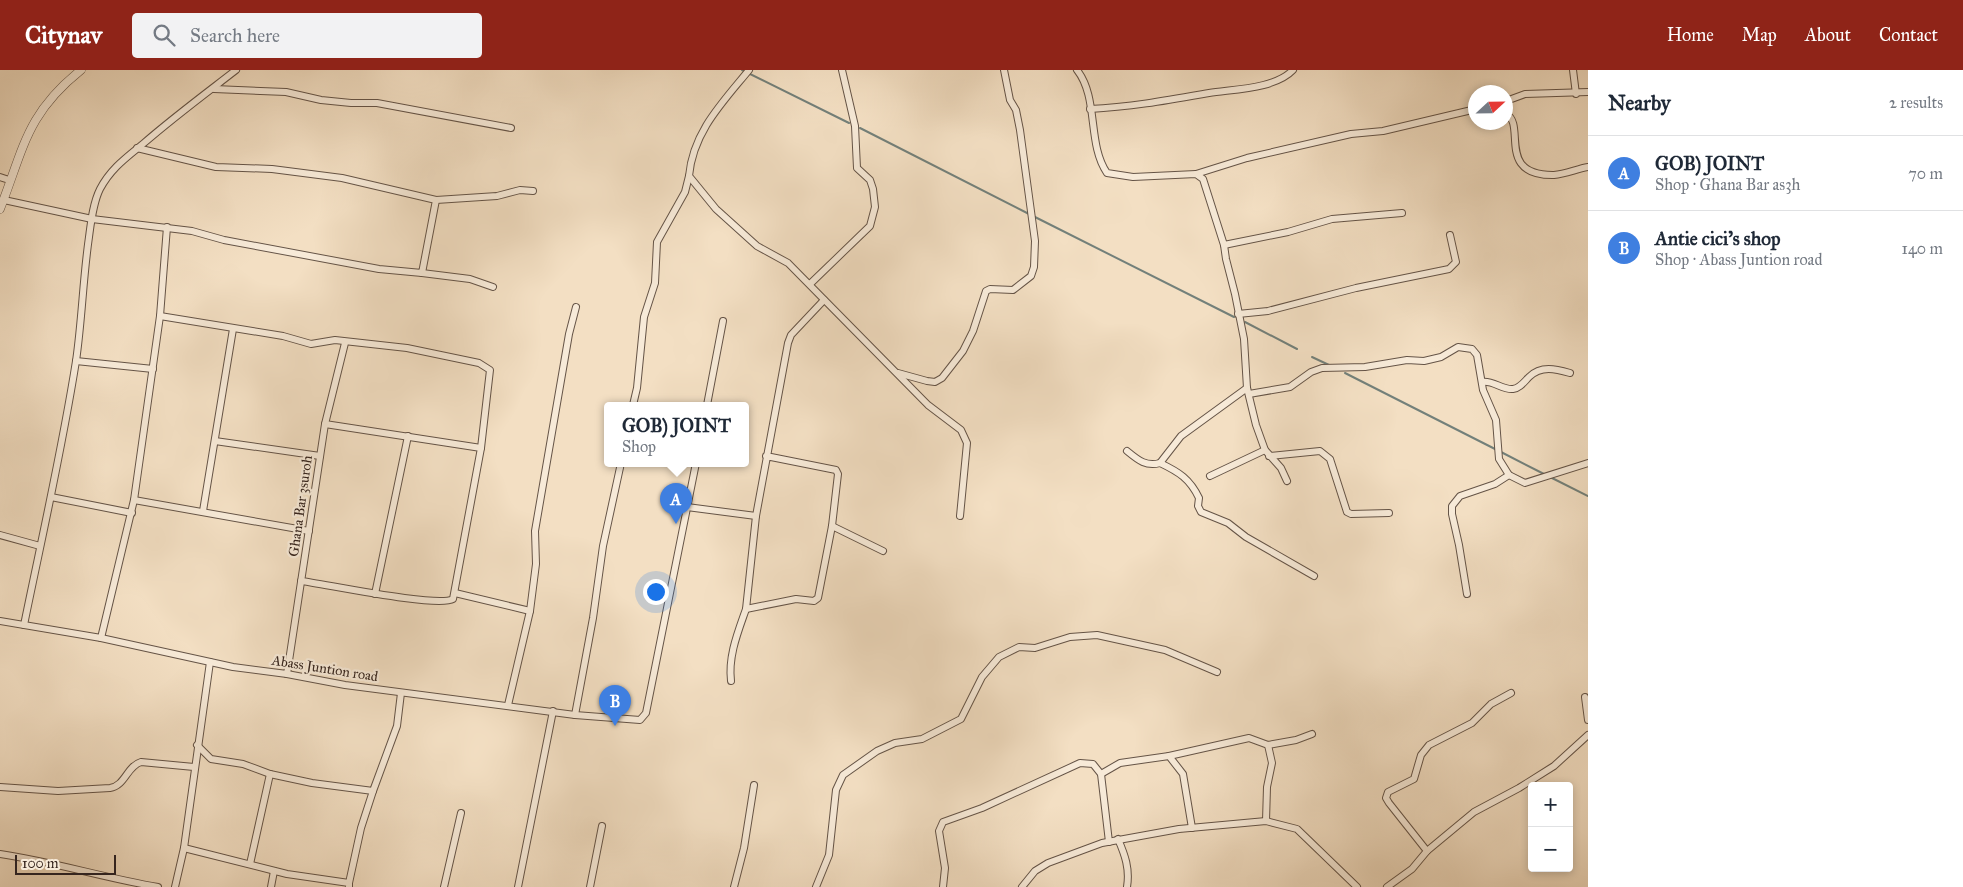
<!DOCTYPE html>
<html lang="en">
<head>
<meta charset="utf-8">
<style>
	:root { --surface:#fff; --page:#f2f2f3; --text:#1f2937; --muted:#747a83; --line:#e0e1e3; --accent:#8f2418 }
	body { margin:0; font-family:"IM FELL Great Primer",serif; background:var(--page); color:var(--text) }
	.controls { position:absolute; right:15px; bottom:15px; display:grid; overflow:hidden; border-radius:5px; box-shadow:0 2px 8px #0003 }
	.controls button { width:45px; height:45px; display:grid; place-items:center; padding:0; border:0; border-bottom:1px solid var(--line); background:var(--surface); color:var(--text); font:25px sans-serif }
	.compass { position:absolute; left:1468px; top:15px; width:45px; height:45px; border-radius:50%; background:var(--surface); box-shadow:0 2px 8px #0003; rotate:68deg }
	.scale { position:absolute; left:15px; bottom:12px; width:101px; box-sizing:border-box; padding-left:5px; border:2px solid #36251e; border-top:0; font-size:14px; line-height:18px; white-space:nowrap; color:#36251e; -webkit-text-stroke:4px #f7ead8; paint-order:stroke }
	.you { position:absolute; left:655px; top:521px; width:18px; height:18px; margin:-12px; border:4px solid #fff; border-radius:50%; background:#1a73e8; box-shadow:0 0 0 8px #1a73e833 }
	.badge { display:grid; place-items:center; width:32px; height:32px; border-radius:50%; background:var(--accent); color:#fff; font-size:16px; font-weight:700 }
	.pin { position:absolute; translate:-50% -41px; filter:drop-shadow(0 1px 2px #0008) }
	.pin::after { content:''; position:absolute; top:26px; width:18px; height:15px; background:inherit; clip-path:polygon(0 0,100% 0,50% 100%) }
	.popup { position:absolute; left:604px; top:332px; width:145px; height:65px; box-sizing:border-box; display:grid; place-content:center; border-radius:5px; background:var(--surface); filter:drop-shadow(0 1px 4px #0005); font-size:16px; white-space:nowrap; color:var(--muted) }
	.popup b { font-size:19px; color:var(--text) }
	.popup::after { content:''; position:absolute; left:50%; top:100%; margin-left:-10px; border:10px solid transparent; border-top-color:var(--surface) }
	.list { margin:0; padding:0; list-style:none }
	h2 { display:flex; justify-content:space-between; align-items:center; height:65px; margin:0; padding:0 20px; font-size:21px }
	h2 small { font-size:16px; font-weight:400; color:var(--muted) }
	.list li { display:grid; grid-template-columns:32px 1fr auto; gap:15px; align-items:center; box-sizing:border-box; height:75px; padding:0 20px; border-top:1px solid var(--line) }
	.list b { display:block; font-size:19px; white-space:nowrap }
	.list p { margin:0; font-size:16px; white-space:nowrap; color:var(--muted) }
	.list em { font-size:16px; font-style:normal; color:var(--muted) }
	.icon { flex:none; width:28px; height:28px; fill:none; stroke:currentColor; stroke-width:2; stroke-linecap:round; stroke-linejoin:round }
	.map { position:relative; flex:none; width:1588px; height:817px; overflow:hidden }
	header { display:flex; align-items:center; gap:30px; box-sizing:border-box; height:70px; padding:0 25px; background:var(--accent); color:#fff }
	header strong { font-size:24px }
	nav { display:flex; gap:28px; margin-inline-start:auto; font-size:18px }
	.search { width:350px; height:45px; background:var(--page); display:flex; align-items:center; gap:12px; box-sizing:border-box; padding:0 18px; border-radius:5px; color:var(--muted); font-size:19px }
	main { display:flex }
	aside { flex:1; background:var(--surface) }
	.map>svg:first-child { display:block }
</style>
</head>
<body>
<header>
<strong>Citynav</strong>
<div class="search"><svg class="icon" aria-label="search" viewBox="0 0 24 24"><circle cx="10" cy="10" r="6"/><path d="M15 15l6 6"/></svg>Search here</div>
<nav><a>Home</a><a>Map</a><a>About</a><a>Contact</a></nav>
</header>
<main>
<div class="map">
<svg width="1588" height="817" viewBox="0 0 1588 817">
	<rect width="100%" height="100%" fill="#f3dfc3"/>
	<filter id="stains"><feTurbulence type="fractalNoise" baseFrequency=".004" numOctaves="4"/><feColorMatrix values="0 0 0 0 .2 0 0 0 0 .09 0 0 0 0 .02 0 0 0 .5 -.17"/></filter>
	<radialGradient id="worn" r=".72"><stop offset=".6" stop-color="#630" stop-opacity="0"/><stop offset="1" stop-color="#630" stop-opacity=".3"/></radialGradient>
	<g fill="none" stroke-linecap="round" stroke-linejoin="round">
		<!-- stream -->
		<g stroke="#73807a" stroke-width="2">
			<polyline points="742,0 849,53"/>
			<polyline points="860,58 1029,144"/>
			<polyline points="1033,146 1234,247"/>
			<polyline points="1245,252 1297,279"/>
			<polyline points="1312,287 1329,295"/>
			<polyline points="1345,303 1497,380"/>
			<polyline points="1501,382 1546,405"/>
			<polyline points="1550,407 1588,426"/>
		</g>
		<defs>
			<g id="minor">
				<path d="M749,0C722,33 693,62 689,106L716,139L757,176L788,193L928,335L961,360L967,373L960,446"/>
				<path d="M1077,0C1099,28 1087,74 1107,103L1133,107L1196,104L1203,109L1224,175L1226,189L1235,224L1244,269L1247,318L1256,355L1265,380L1281,398L1287,411"/>
				<polyline points="1573,0 1576,24"/>
				<polyline points="214,19 286,22 321,30 351,33 377,33 511,58"/>
				<polyline points="1506,31 1525,24 1588,22"/>
				<path d="M1090,39C1131,37 1169,30 1209,23C1234,19 1275,19 1293,0"/>
				<path d="M1506,44C1527,54 1495,106 1554,105C1565,104 1577,99 1588,97"/>
				<polyline points="1196,104 1247,88 1351,64 1383,61 1476,39"/>
				<polyline points="0,107 9,110"/>
				<polyline points="4,130 92,149 192,161 224,170 379,199 422,203 436,130 342,108 272,99 216,97 137,78"/>
				<polyline points="436,130 497,126 520,120 533,121"/>
				<polyline points="1224,175 1288,162 1332,149 1402,143"/>
				<polyline points="422,203 470,209 493,217"/>
				<polyline points="810,214 870,156 875,137 873,119 870,110 857,98 855,56 842,0"/>
				<polyline points="1238,244 1268,241 1356,218 1449,199 1456,192 1450,165"/>
				<path d="M160,246L283,266L311,274L335,270L407,278L479,293L490,300L481,378L453,529C438,538 325,514 301,511"/>
				<polyline points="76,291 153,299"/>
				<polyline points="898,303 927,311 935,312 942,308 963,281 973,261 986,221 990,219 1013,220 1031,206 1034,197 1035,171 1020,60 1016,40 1010,30 1004,0"/>
				<path d="M1482,312C1493,310 1502,320 1513,319C1520,318 1524,312 1529,307C1541,295 1556,299 1570,303"/>
				<polyline points="1249,324 1290,317 1311,302 1322,298 1365,297 1407,290 1424,291 1441,287 1458,277 1472,279 1477,285 1483,320 1496,350 1499,389 1509,405 1525,413 1588,393"/>
				<polyline points="633,335 637,318 644,247 655,213 657,172 685,122 689,106"/>
				<polyline points="707,335 723,251"/>
				<polyline points="325,354 481,378"/>
				<polyline points="215,371 320,386"/>
				<path d="M1127,381C1138,390 1146,397 1160,393L1181,366L1247,318"/>
				<polyline points="766,386 836,400 838,404 832,456 818,528 814,531 796,529 746,539 756,446 788,273 791,265 824,230"/>
				<polyline points="1269,386 1320,381 1330,389 1347,442 1351,444 1389,443"/>
				<path d="M1160,393C1179,402 1190,409 1199,428L1198,436L1201,442L1228,453L1246,467L1314,506"/>
				<polyline points="1210,406 1265,380"/>
				<polyline points="51,427 132,443"/>
				<polyline points="134,430 309,461"/>
				<polyline points="687,437 756,446"/>
				<polyline points="203,441 233,259"/>
				<polyline points="832,456 883,481"/>
				<polyline points="0,465 40,476"/>
				<polyline points="455,523 530,541"/>
				<polyline points="375,524 408,366"/>
				<polyline points="1467,524 1459,475 1452,444 1452,436 1460,426 1495,414 1509,405"/>
				<polyline points="0,551 101,568 233,597 287,604 345,615 575,645 640,650 646,643 696,393"/>
				<path d="M24,555C42,467 62,380 76,291C82,250 83,208 89,167C91,152 93,133 100,119C111,98 127,87 144,73C174,47 205,24 236,0"/>
				<polyline points="101,568 134,430 160,246 167,157"/>
				<polyline points="287,604 325,354 345,273"/>
				<path d="M731,611C728,586 738,562 746,539"/>
				<polyline points="1585,627 1588,650"/>
				<polyline points="508,635 530,541 536,494 535,461 569,264 576,237"/>
				<polyline points="575,645 593,548 603,476 621,393"/>
				<polyline points="197,675 211,689 243,694 270,704 312,713 373,721 397,656 401,623"/>
				<polyline points="1169,686 1249,668 1268,675 1296,670 1312,664"/>
				<polyline points="1101,704 1120,693 1169,686 1183,704 1192,758"/>
				<path d="M0,717L58,721L110,718C125,716 127,696 141,692L194,697"/>
				<polyline points="1266,751 1267,717 1272,693 1268,675"/>
				<path d="M1118,769C1125,785 1130,799 1127,817"/>
				<polyline points="184,778 287,804 349,813 349,817"/>
				<polyline points="1427,781 1474,742 1519,718 1554,696 1588,665"/>
				<path d="M0,784C54,792 105,808 158,817"/>
				<polyline points="250,794 270,704"/>
				<polyline points="349,813 361,758 373,721"/>
				<polyline points="175,817 184,778 210,592"/>
				<polyline points="271,817 274,801"/>
				<polyline points="444,817 461,743"/>
				<polyline points="518,817 553,641"/>
				<polyline points="590,817 602,756"/>
				<polyline points="734,817 744,778 754,715"/>
				<polyline points="816,817 829,785 836,720 843,705 877,681 895,673 922,669 961,649 982,607 999,587 1019,577 1035,578 1070,567 1097,565 1165,580 1217,602"/>
				<polyline points="943,817 945,798 939,761 943,752 982,738 1080,693 1093,694 1101,704 1109,772"/>
				<polyline points="1022,817 1035,801 1048,793 1102,773 1179,759 1266,751 1297,759 1357,817"/>
				<polyline points="1387,817 1412,799 1427,781 1389,733 1386,728 1388,722 1414,709 1421,685 1429,675 1472,653 1491,634 1511,623"/>
			</g>
			<path id="tertiary" d="M0,139C24,78 26,44 81,0"/>
		</defs>
		<!-- minor casing -->
		<use href="#minor" stroke="#655447" stroke-width="8"/>
		<!-- tertiary casing -->
		<use href="#tertiary" stroke="#655447" stroke-width="9"/>
		<!-- minor -->
		<use href="#minor" stroke="#f7ead8" stroke-width="6"/>
		<!-- tertiary -->
		<use href="#tertiary" stroke="#f7ead8" stroke-width="8"/>
	</g>
	<g text-anchor="middle" stroke-width="4.5" stroke-linejoin="round" paint-order="stroke">
		<!-- street labels -->
		<g font-size="14" fill="#36251e" stroke="#f7ead8">
			<text transform="translate(300 436) rotate(-82)" y="5">Ghana Bar 3suroh</text>
			<text transform="translate(325 598) rotate(9)" y="5">Abass Juntion road</text>
		</g>
	</g>
	<rect width="100%" height="100%" filter="url(#stains)"/>
	<rect width="100%" height="100%" fill="url(#worn)"/>
</svg>
<div class="controls">
<button>+</button>
<button>−</button>
</div>
<svg class="compass" viewBox="-18 -18 36 36"><path d="M0-13l5 13h-10z" fill="#e53935"/><path d="M0 13l5-13h-10z" fill="#747a83"/></svg>
<div class="scale">100 m</div>
<div class="you"></div>
<div class="pin badge" style="left:676px;top:454px;background:#3f7fe0">A</div>
<div class="popup"><b>GOB) JOINT</b>Shop</div>
<div class="pin badge" style="left:615px;top:656px;background:#3f7fe0">B</div>
</div>
<aside>
<h2>Nearby<small>2 results</small></h2>
<ul class="list">
<li><span class="badge" style="background:#3f7fe0">A</span><div><b>GOB) JOINT</b><p>Shop · Ghana Bar as3h</p></div><em>70 m</em></li>
<li><span class="badge" style="background:#3f7fe0">B</span><div><b>Antie cici's shop</b><p>Shop · Abass Juntion road</p></div><em>140 m</em></li>
</ul>
</aside>
</main>
</body>
</html>
